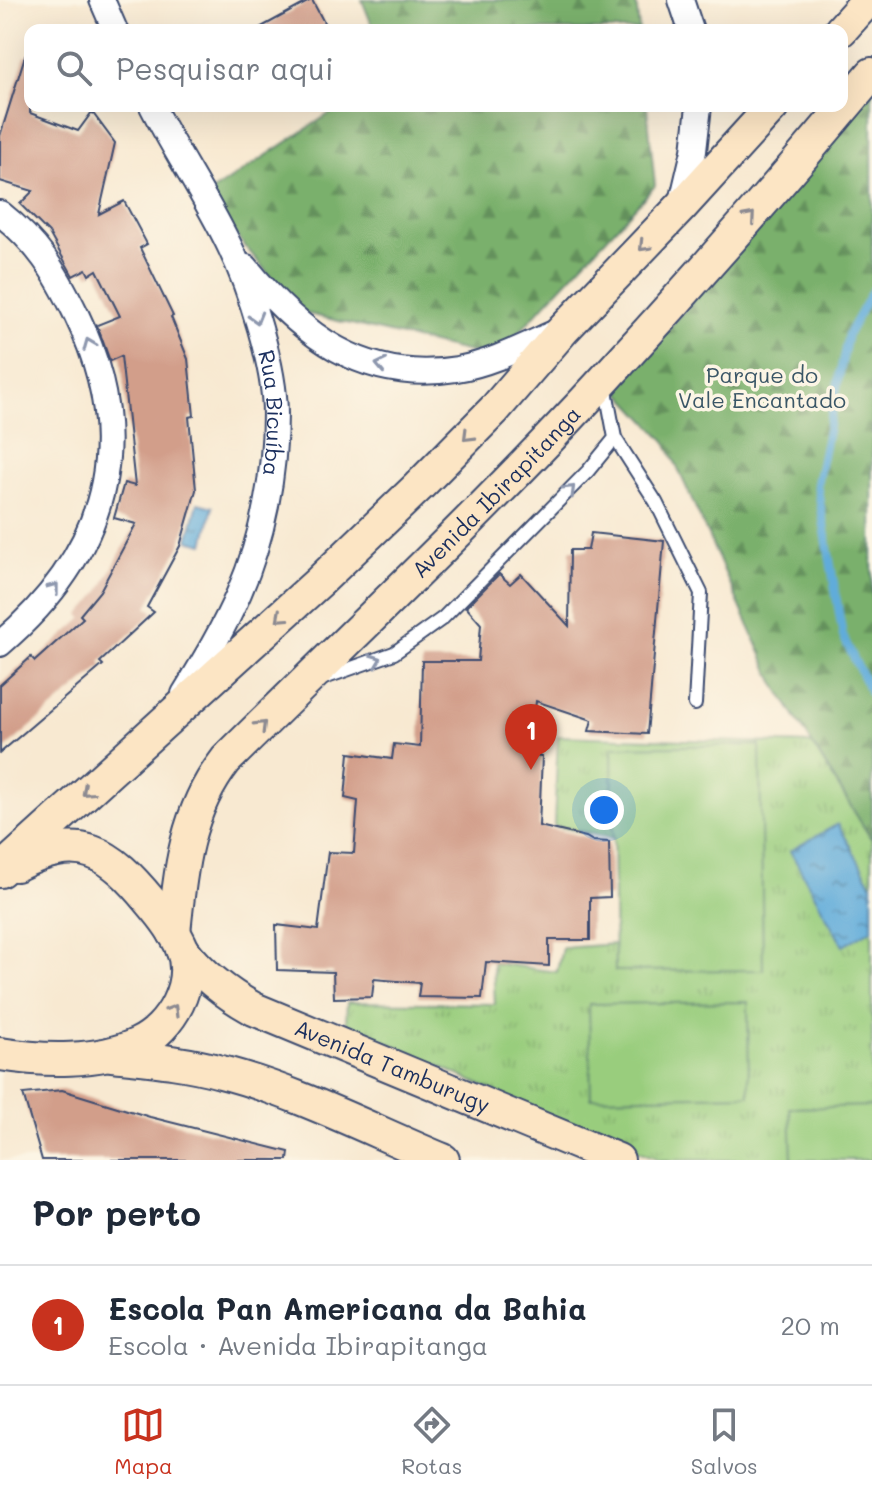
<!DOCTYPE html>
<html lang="pt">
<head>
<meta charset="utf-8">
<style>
	:root { --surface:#fff; --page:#f6f6f7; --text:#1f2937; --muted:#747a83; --line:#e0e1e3; --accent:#c8321e }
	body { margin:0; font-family:Mali,sans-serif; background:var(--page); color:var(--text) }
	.you { position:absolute; left:604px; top:810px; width:28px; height:28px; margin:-20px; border:6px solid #fff; border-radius:50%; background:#1a73e8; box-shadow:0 0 0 12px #1a73e833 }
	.badge { display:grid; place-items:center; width:52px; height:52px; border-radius:50%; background:var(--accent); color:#fff; font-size:26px; font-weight:700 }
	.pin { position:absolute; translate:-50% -66px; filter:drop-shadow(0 2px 4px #0008) }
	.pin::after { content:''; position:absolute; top:42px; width:28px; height:24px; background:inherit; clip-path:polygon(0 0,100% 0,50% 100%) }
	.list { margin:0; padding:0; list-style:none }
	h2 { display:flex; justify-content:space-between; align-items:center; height:104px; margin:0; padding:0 32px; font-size:34px }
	h2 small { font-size:26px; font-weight:400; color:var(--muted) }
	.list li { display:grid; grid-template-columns:52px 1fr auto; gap:24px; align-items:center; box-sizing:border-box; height:120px; padding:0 32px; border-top:2px solid var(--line) }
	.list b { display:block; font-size:30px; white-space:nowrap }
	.list p { margin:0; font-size:26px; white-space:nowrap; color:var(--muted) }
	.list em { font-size:26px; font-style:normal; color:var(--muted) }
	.icon { flex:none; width:44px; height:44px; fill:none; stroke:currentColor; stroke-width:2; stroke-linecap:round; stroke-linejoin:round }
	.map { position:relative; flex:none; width:872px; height:1160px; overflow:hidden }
	.search { position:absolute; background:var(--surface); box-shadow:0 8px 32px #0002; left:24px; right:24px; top:24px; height:88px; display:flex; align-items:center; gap:20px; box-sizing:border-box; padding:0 28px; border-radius:16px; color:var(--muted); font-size:30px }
	.sheet { height:224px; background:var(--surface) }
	nav { display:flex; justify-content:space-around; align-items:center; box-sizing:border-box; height:112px; border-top:2px solid var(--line); background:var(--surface); font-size:22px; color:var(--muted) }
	nav a { display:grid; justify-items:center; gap:4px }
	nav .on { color:var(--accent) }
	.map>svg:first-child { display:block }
</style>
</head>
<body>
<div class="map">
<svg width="872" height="1160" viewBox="0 0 872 1160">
	<defs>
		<pattern id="grass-tufts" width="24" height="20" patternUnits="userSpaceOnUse" patternTransform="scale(2)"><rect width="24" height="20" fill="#99cd7d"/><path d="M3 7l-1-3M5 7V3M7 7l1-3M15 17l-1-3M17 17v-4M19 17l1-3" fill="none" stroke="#83b06e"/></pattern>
		<pattern id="forest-firs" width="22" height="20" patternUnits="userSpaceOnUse" patternTransform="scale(2)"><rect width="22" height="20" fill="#7ab06c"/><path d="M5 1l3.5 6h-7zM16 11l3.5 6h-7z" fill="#63905c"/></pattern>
		<pattern id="water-ripples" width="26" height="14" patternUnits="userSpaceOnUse" patternTransform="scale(2)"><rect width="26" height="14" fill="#61acda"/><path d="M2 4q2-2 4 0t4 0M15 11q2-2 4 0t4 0" fill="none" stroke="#4f8cb4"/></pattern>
	</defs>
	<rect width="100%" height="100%" fill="#fcf5e5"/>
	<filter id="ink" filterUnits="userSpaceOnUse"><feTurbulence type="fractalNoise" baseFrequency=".0125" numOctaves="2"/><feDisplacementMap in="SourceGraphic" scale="16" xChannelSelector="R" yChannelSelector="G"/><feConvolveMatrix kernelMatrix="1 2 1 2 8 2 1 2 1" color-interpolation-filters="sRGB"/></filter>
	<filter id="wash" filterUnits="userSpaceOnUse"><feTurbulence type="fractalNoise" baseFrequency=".006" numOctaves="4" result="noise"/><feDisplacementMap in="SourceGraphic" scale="32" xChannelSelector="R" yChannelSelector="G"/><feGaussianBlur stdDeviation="1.8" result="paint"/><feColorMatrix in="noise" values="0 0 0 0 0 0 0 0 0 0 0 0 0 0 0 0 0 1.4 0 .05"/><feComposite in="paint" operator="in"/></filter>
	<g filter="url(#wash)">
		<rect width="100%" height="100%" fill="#f8e9d1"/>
		<!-- grass -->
		<polygon fill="url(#grass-tufts)" stroke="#5a7e6e" stroke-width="2" points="558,736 812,744 872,840 872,1160 661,1160 530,1108 346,1023 347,1002 495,1004 493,963 557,972 562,948 615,944 614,838 554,826"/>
		<!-- forest -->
		<g fill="url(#forest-firs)" stroke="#4a7065" stroke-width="2">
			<polygon points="362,0 636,0 639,30 374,30"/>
			<polygon points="872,88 872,840 775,684 666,442 617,389"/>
			<polygon points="341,106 647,106 655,186 495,358 300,312 204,197"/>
		</g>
		<!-- park -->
		<g fill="#99cd7d" stroke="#5a7e6e" stroke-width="2">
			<polygon points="760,745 763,970 615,971 612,747"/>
			<polygon points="748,1002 749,1095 591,1098 589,1004"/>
			<polygon points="872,1106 872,1160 792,1160 790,1108"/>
		</g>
		<!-- water -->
		<g fill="url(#water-ripples)" stroke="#3e6e9c" stroke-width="2">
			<polygon points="198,503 213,507 204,544 188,540"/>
			<polygon points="838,824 872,885 872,929 843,946 790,851"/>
		</g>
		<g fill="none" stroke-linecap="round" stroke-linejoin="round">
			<!-- stream -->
			<polyline stroke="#61acda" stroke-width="8" points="872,291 848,334 817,484 843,636 872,696"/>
		</g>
		<g id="blocks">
			<!-- building -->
			<g fill="#d29e8a">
				<polygon points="312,0 328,30 256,30 311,0"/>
				<polygon points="25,56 30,57 30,113 78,131 92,112 115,143 99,214 124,201 147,244 140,248 173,316 171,317 188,359 194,416 189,417 196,490 180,546 147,607 154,612 100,662 103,665 0,753 0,685 31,657 35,661 83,618 80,615 100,591 136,524 114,518 124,483 135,486 121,356 110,361 97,325 120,316 97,270 89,275 86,269 73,276 49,233 20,204 33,191 0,181 0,136"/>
				<polygon points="591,533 664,541 647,734 589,731 592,720 536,701 530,755 542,756 539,826 586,837 593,841 609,842 610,897 590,898 590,940 549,940 549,966 486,962 482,998 418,997 420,983 374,979 372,997 334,998 333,972 277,970 276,925 318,930 328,852 354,853 358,801 345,798 349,753 392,759 394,744 420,747 422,661 478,661 481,624 466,607 499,574 510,584 521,574 569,626 570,550 588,550"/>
				<polygon points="62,1090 150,1117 289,1152 288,1160 42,1160 23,1094"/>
			</g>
		</g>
	</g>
	<g filter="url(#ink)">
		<use href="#blocks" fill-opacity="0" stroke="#3c4b6f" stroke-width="2"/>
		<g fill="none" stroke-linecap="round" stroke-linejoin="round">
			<defs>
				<g id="service">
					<polyline points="615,438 656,502 701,593 695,704"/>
					<polyline points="324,678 394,653 443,618 588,471 615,438 605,385"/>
				</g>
				<g id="minor">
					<polyline points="102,0 115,30"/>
					<polyline points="681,0 691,30"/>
					<path id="s1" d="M152,106C176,153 206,197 229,245C250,288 275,367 275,414C275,474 263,538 239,593C224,628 204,661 184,694"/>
					<polyline points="681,206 694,151 699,106"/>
					<path d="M0,213C38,243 55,271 76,314C138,442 107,553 0,644"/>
					<path d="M246,267C301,335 364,384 457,369C493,363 528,344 561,330"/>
				</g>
				<g id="secondary">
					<polyline points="841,30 868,0"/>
					<polyline points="0,871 320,581 418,487 494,410 563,330 680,208 773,106"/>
					<path id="s2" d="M174,933C180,870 186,811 226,760C353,634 484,511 605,379C697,279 786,177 872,74"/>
					<path id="s3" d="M182,949C202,975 225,993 254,1009L618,1160"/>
					<path d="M0,1054C43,1061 98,1063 138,1044C171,1029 196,983 182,948C175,931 163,916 151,902C109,851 81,832 16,865"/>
					<path d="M112,1055C148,1059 185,1062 221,1072C293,1090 373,1131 443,1160"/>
				</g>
			</defs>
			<!-- service casing -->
			<use href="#service" stroke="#3c4b6f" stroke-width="16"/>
			<!-- minor casing -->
			<use href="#minor" stroke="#3c4b6f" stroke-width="28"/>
			<!-- secondary casing -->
			<use href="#secondary" stroke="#3c4b6f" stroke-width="36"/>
			<!-- service -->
			<use href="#service" stroke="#fff" stroke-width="12"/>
			<!-- minor -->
			<use href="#minor" stroke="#fff" stroke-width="24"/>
			<!-- secondary -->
			<use href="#secondary" stroke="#fce5c4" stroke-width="32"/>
		</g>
		<!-- one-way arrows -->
		<defs><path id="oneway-chevron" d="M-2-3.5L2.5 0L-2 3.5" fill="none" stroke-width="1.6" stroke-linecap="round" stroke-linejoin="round" transform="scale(2)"/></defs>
		<g stroke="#8c8a91">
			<use href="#oneway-chevron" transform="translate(750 217) rotate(-49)"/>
			<use href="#oneway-chevron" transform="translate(644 246) rotate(134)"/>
			<use href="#oneway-chevron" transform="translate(468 436) rotate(135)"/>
			<use href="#oneway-chevron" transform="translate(281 617) rotate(138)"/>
			<use href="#oneway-chevron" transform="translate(261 726) rotate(-45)"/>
			<use href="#oneway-chevron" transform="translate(87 791) rotate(138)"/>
			<use href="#oneway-chevron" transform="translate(173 1010) rotate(-59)"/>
		</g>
		<g stroke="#8d97ae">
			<use href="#oneway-chevron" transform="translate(256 318) rotate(74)"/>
			<use href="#oneway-chevron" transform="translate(89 344) rotate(-112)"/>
			<use href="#oneway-chevron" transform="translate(381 365) rotate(-168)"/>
			<use href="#oneway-chevron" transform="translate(570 490) rotate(-45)"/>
			<use href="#oneway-chevron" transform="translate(54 588) rotate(-52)"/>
			<use href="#oneway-chevron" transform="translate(376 660) rotate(-21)"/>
		</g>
	</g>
	<g text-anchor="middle" stroke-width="7" stroke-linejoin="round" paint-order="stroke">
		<!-- park labels -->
		<g font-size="22" fill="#3a5666" stroke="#fcf5e5">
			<text x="762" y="383">Parque do<tspan x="762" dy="25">Vale Encantado</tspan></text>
		</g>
		<!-- street labels -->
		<g font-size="22" fill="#1b2f5e" stroke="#fcf5e5">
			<text dy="8" stroke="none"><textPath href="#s1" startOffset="334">Rua Bicuíba</textPath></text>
			<text dy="8" stroke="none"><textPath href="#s2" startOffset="564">Avenida Ibirapitanga</textPath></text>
			<text dy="8" stroke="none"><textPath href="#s3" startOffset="244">Avenida Tamburugy</textPath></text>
		</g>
	</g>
</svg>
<div class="you"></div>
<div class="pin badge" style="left:531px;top:770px">1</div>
<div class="search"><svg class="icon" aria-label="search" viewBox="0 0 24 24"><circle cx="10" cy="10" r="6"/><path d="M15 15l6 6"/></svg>Pesquisar aqui</div>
</div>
<section class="sheet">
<h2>Por perto<small></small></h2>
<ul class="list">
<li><span class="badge">1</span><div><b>Escola Pan Americana da Bahia</b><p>Escola · Avenida Ibirapitanga</p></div><em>20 m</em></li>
</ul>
</section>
<nav>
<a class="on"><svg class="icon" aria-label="map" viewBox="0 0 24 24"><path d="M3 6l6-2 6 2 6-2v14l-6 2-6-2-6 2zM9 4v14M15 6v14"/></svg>Mapa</a>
<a><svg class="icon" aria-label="directions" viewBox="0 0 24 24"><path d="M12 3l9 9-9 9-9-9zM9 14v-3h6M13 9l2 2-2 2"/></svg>Rotas</a>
<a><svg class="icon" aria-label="saved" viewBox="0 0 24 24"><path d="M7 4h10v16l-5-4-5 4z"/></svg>Salvos</a>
</nav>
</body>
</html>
